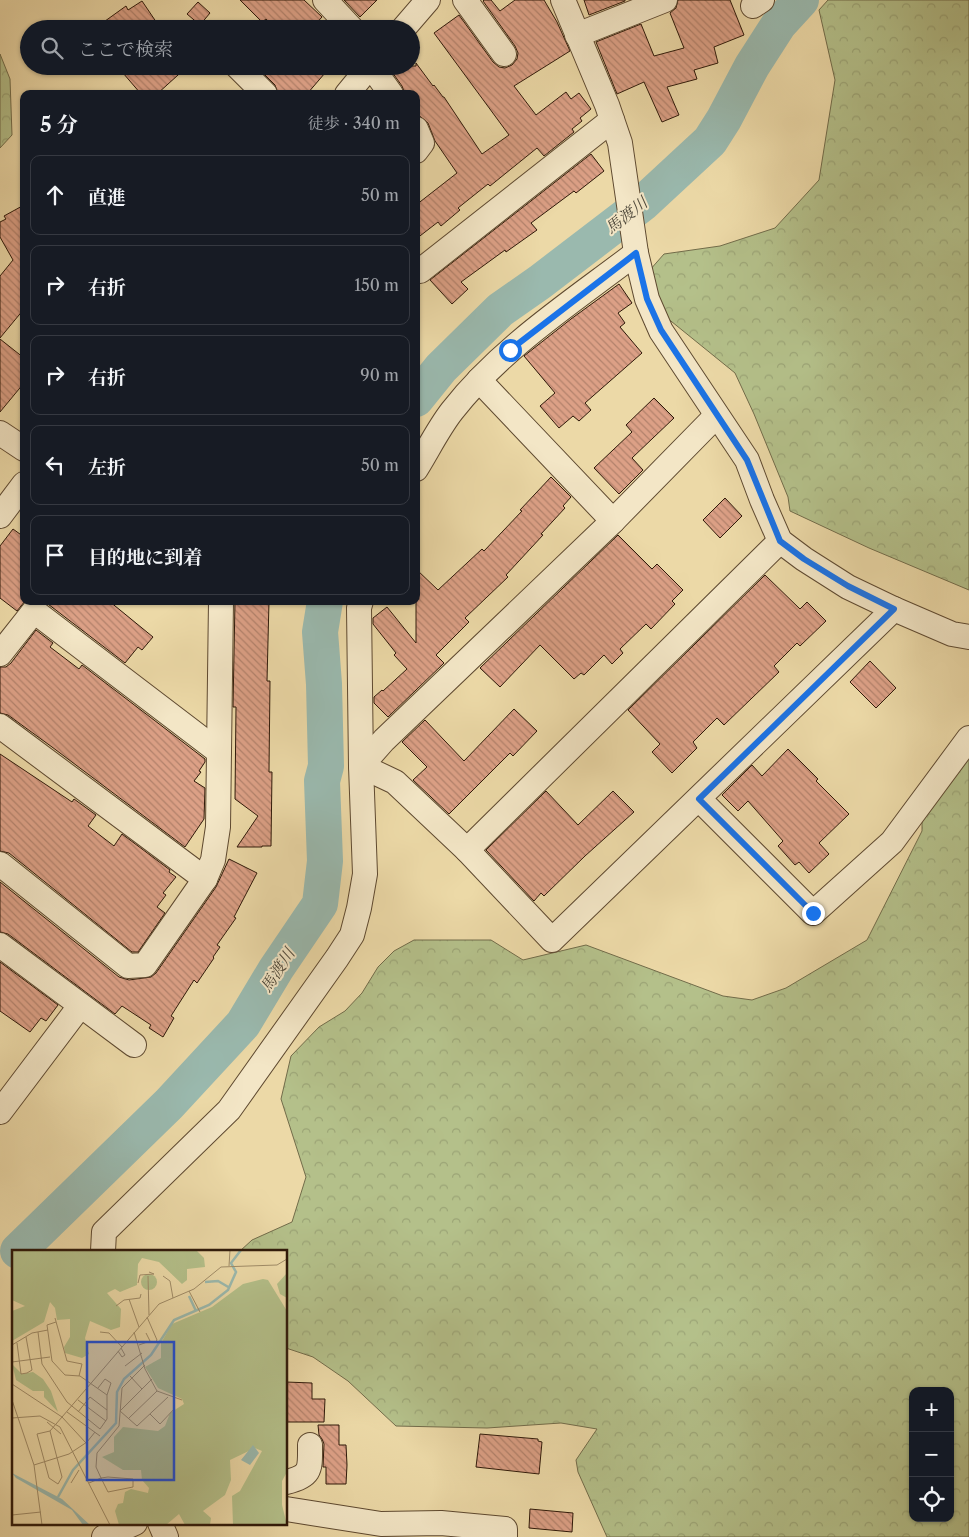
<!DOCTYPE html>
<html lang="ja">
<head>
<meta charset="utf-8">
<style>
	:root { --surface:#171b24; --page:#20242c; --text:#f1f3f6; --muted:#9ea1a6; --line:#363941 }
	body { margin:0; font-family:"Libre Caslon Text","Noto Serif JP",serif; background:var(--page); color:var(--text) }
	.controls { position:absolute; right:15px; bottom:15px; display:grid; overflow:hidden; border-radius:10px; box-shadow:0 1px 4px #0004 }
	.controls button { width:45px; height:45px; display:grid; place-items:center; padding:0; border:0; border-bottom:1px solid var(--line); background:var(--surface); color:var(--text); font:25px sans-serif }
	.stop { position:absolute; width:15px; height:15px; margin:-11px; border:4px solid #1a73e8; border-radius:50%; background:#fff }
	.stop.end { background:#1a73e8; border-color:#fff; box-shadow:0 1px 5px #0008 }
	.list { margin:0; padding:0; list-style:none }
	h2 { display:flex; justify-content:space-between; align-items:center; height:65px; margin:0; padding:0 20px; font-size:21px }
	h2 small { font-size:16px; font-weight:400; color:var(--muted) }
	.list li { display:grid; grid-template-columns:32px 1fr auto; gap:15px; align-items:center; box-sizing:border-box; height:80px; margin:0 10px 10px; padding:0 10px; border:1px solid var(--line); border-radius:10px }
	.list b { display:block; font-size:19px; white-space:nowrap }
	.list em { font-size:16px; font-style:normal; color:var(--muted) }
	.icon { flex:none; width:28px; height:28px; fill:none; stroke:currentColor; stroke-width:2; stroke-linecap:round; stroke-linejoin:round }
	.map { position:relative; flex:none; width:969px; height:1537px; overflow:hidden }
	.search { position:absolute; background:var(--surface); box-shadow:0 1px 4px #0004; left:20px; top:20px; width:400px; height:55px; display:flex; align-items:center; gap:12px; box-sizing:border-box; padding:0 18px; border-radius:28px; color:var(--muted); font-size:19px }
	.panel { position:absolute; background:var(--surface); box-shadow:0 1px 4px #0004; left:20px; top:90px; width:400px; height:515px; border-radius:10px }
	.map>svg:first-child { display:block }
</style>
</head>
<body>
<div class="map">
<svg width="969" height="1537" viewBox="0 0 969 1537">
	<defs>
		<pattern id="forest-crowns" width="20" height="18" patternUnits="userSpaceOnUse" patternTransform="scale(1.25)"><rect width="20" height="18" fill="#b4c08a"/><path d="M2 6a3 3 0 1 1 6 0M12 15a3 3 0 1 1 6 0" fill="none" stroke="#9ba476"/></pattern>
		<pattern id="building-back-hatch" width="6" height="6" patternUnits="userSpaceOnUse" patternTransform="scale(1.25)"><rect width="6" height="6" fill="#dca086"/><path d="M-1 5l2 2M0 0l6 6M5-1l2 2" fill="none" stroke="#b3826c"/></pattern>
	</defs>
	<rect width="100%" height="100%" fill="#ecd9a7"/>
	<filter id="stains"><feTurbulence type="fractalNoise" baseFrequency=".004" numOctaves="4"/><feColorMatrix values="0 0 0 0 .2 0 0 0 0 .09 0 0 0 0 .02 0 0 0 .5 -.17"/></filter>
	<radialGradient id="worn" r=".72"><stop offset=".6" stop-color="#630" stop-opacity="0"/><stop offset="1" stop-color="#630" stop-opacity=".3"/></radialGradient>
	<!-- forest -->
	<g fill="url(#forest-crowns)" stroke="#726c4a" fill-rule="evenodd">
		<polygon points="828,0 969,0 969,590 869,548 790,511 788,497 754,414 735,373 661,313 642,279 664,254 720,246 775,228 819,180 835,80 819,10"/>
		<polygon points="0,54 10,79 12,135 0,148"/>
		<path d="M969,749V1537H607L578,1472L576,1460L597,1429L561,1423L487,1428L396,1426L348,1381L313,1357L286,1348V1251H240L252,1240L292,1222L306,1177L281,1099L291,1056L319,1027L345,1011L362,993L378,967L394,951L414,940H491L523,960L586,945L723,996L752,1000L786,988L867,940L922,831V787ZM913,1391H950V1518H913Z"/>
	</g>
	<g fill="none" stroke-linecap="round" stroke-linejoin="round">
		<!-- river -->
		<g stroke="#9ab9ae" stroke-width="36">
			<polyline points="416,399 441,368 500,310 540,282 642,204 710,141 724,119 752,66 779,24 801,0"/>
			<polyline points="18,1251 169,1104 243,1024 276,969 320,904 325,861 322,781 326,766 324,684 320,632 325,601"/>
		</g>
	</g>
	<!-- building -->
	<g fill="url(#building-back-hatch)" stroke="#2f1909">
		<polygon points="240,0 304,0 322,17 311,29 276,29 266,19 262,22"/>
		<polygon points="344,0 377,0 360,17"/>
		<polygon points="484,0 491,0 500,11 515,0 544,0 557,22 570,51 514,86 536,115 566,92 571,99 579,93 591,109 580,118 582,121 572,129 574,132 544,156 537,148 490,186 488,184 458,208 460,210 441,226 438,222 416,239 416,205 457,173 435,141 428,123 416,113 416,94 405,94 402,86 392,72 400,66 416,66 416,63 433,86 434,85 443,97 444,97 482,154 509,135 434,33 459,15 493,62 499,67 505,68 512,65 517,59 518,53 515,46 483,1"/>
		<polygon points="584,0 625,0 625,1 589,15"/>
		<polygon points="678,0 730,0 744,35 714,47 718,63 694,70 697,79 667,87 679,115 662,122 644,82 617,94 596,42 641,24 654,56 684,48 670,13 676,8"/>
		<polygon points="142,1 161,29 94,29 126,6 128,10"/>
		<polygon points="198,2 210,13 200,25 187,14"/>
		<polygon points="117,66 188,66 157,94 141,94"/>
		<polygon points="259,66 331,66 307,94 278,94 275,85 258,68"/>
		<polygon points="591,154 604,171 576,193 574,191 531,223 537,230 506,252 505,250 461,282 468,289 452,304 430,280"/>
		<polygon points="24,205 24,309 0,338 0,276 13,260 0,237 0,222 6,219 4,216"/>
		<polygon points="619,284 632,303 618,313 625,323 620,327 642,353 585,403 591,410 579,421 573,416 559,428 540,406 555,393 524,356 571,319"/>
		<polygon points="0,339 24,358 24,383 0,412"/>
		<polygon points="654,398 674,418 632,458 643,470 619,494 594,468 632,432 626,425"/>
		<polygon points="551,477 571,497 563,506 565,508 541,534 543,535 506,575 508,577 465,618 469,622 436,655 444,663 388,717 374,703 374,697 382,690 383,691 407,669 394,655 396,653 373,624 373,618 387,607 416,643 416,569 438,590 482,549 484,551 522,511 520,510"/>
		<polygon points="725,498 742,516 720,538 703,520"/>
		<polygon points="13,529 24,537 25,601 17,611 0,598 0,546"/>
		<polygon points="618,535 652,569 657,564 683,590 672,601 675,604 651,629 646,624 620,649 623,653 612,664 604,655 584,675 581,673 574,679 540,645 500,687 480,668"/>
		<polygon points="765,575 800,609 807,602 826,621 800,646 797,643 774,666 779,672 724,725 717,718 693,742 697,748 672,773 652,752 660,744 628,710"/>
		<polygon points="44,601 109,601 153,637 142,650 138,647 125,663"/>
		<polygon points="235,601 269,601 267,681 270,681 269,772 272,772 271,846 262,846 262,847 237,847 258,816 235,799 236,707 233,707"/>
		<polygon points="36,630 53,643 50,647 79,669 82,665 205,759 205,762 199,771 201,772 194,781 205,788 204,819 185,847 52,747 8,715 0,713 0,667 6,667 11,663"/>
		<polygon points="870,661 896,688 876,708 850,682"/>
		<polygon points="514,709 537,731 513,756 510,753 449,814 413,780 427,767 402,742 425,720 464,761"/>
		<polygon points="788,749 818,779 816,781 849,814 819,843 829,854 809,873 799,862 795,865 778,846 783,841 748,801 738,811 722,795 752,765 762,776"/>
		<polygon points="0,754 72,802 74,799 96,815 88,826 114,846 122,834 170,870 169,872 176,877 163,893 166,895 157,907 165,913 138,952 132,952 9,853 0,851"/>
		<polygon points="546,791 578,825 613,791 634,812 585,856 544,896 541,893 534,901 486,850"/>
		<polygon points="229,859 257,873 234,917 236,918 217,945 220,947 213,957 214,958 197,983 194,980 171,1016 174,1018 163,1037 149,1028 151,1025 122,1006 115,1014 8,934 0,932 0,882 119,977 129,980 151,977 156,973 216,887"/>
		<polygon points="0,962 58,1005 46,1021 41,1018 30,1032 0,1011"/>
		<polygon points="286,1382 312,1383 312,1399 325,1399 324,1422 286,1422"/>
		<polygon points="318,1425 339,1425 339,1445 346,1445 347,1465 346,1484 326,1484 326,1467 323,1467 324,1444 322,1439 319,1435"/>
		<polygon points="480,1434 538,1439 538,1441 542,1442 539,1474 476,1467"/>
		<polygon points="530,1509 573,1513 572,1532 529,1528"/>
	</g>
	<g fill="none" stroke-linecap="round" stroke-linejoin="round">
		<defs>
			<g id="street">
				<polyline points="325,0 352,29"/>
				<polyline points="465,0 504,54"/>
				<polyline points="563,0 607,105 620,143 636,253 647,299 661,331 747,460 762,500 780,541 804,559 848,587 894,609 952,634 969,637"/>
				<polyline points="753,6 762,0"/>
				<polyline points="403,29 428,0"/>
				<polyline points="577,35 665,0"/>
				<polyline points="237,66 265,94"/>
				<polyline points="371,66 391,94"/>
				<polyline points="347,94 370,66"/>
				<polyline points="416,129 422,143 416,151"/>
				<polyline points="420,271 612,120"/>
				<polyline points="479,380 613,521"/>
				<polyline points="716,416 613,521 384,740 361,766 395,782 467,850 552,940 894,609"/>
				<polyline points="0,433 24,449"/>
				<path d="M416,469C428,450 438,429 452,411C502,347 572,302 636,253"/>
				<polyline points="0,516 24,484"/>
				<polyline points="0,654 34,611 219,752"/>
				<polyline points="0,726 205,879"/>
				<polyline points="699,799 813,913 892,842 969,738"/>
				<polyline points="467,850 780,541"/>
				<polyline points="0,864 128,966 145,965 205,879 213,860 218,827 221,601"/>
				<polyline points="0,945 134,1045"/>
				<polyline points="0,1112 80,1006"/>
				<polyline points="103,1251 104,1232 229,1110 337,958 352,935 359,908 365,874 361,766 359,608 361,601"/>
				<path d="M286,1482C312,1476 310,1469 310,1445"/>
				<polyline points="286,1509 381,1524 441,1523 505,1529 505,1537"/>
				<polyline points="160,1523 166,1537"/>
				<polyline points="104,1537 135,1523"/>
			</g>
		</defs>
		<!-- street casing -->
		<use href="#street" stroke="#5e4930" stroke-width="26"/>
		<!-- street -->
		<use href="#street" stroke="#f3e6c6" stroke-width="24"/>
	</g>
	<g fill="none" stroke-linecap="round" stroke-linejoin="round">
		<!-- route -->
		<polyline stroke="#1a73e8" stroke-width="6" points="510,350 636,253 647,299 661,330 747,460 780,541 804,559 848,586 894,609 699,799 813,913"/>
	</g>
	<g text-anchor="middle" stroke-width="4" stroke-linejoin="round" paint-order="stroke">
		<!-- water labels -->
		<g font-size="16" font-style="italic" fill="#4f493b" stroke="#f3e6c6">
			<text transform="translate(626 215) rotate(-38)" y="6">馬渡川</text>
			<text transform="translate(277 970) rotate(-57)" y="6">馬渡川</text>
		</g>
	</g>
	<!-- overview -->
	<g transform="translate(12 1250)">
		<rect width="275" height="275" fill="#ecd9a7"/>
		<path d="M0,0H184L192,8L193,17L175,19V30L170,34L147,12L130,8L126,14L125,35L108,42L103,39L95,43L109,59L108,77L99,80L78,71L73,88L77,104L70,108L53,103L52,97L58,87V69L45,70L43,58L38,52L32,72L0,91V61L13,56L0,50ZM275,23V48L268,44L265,34ZM251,29L256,30L275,61V222L270,231V255L275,275H221L220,246L228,241L250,201L243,198L218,210L219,230L213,245L191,261L199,268L198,275H173L167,264L154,275H107L103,261L106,254L111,253L113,242L119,239L136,243L137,238L130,230L129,220H111L90,207L102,202V187L111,177L146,181L153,176L158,163L172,154L170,149L146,138L133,117L149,108V93L160,74L200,57L231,34ZM0,114L10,124L21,122L31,129L39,141L46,162L32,147V141H21L4,130Z" fill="#b4c08a"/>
		<path d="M129 32a8 8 0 1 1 16 0a8 8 0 1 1-16 0Z" fill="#b4c08a"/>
		<path d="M241,195L247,203L238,215L229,210ZM0,223L50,249L78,275H71L60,260L4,228Z" fill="#9ab9ae"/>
		<path fill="none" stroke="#9ab9ae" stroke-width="2.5" d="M193,32L206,31L218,38M177,46L184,61M46,247L61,220L104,173L105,142L112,129L139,105L162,70L197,55L216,40L224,22L219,13L229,0"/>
		<path fill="none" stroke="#a08c68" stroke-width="1" d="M217,16L218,0M136,26L137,65M151,26L158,31L161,48M126,33L128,25L142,24L137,22M177,41L188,62M117,49L127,77M104,56L112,50L128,48L129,44M135,67L145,90L143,93M43,68L55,111L70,114L67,126M26,82L30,114L55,152L88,179L95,169V145L68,126L53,125L40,111L35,75L44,72M88,82L97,83L110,97M122,82L133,119L145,141L170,150M5,93L9,124L15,123L20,120L14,87M0,95L20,83L36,80M127,95L138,91L134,83M106,101L110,107L113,105L109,98M0,112L38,107M113,116L130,103M118,126L130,139M140,129L108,161L125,176L156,147M0,134L50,167L74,193M86,138L93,129L99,133L95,145M0,150L22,215L30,275M66,150L94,171M55,162L88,186M66,162L78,147L95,160M138,164L148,174L163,158M0,168L28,166L48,177L98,275M117,168L145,141M35,172L49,184M38,181L147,54L182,39L209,17L265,15L275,9M38,181L50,227L46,234L37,228L25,184ZM22,215L57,204L75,192L83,182M59,233L67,220M77,233L89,228L96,227L121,229V237L96,242L89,228L84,217L85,203L107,176L110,138L133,115M0,265L29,262"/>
		<path fill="#1d4ed8" fill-opacity="0.15" stroke="#1d4ed8" stroke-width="2.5" d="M75,92H162V230H75Z"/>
		<rect width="275" height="275" fill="none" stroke="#2f1909" stroke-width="2.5"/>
	</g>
	<rect width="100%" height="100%" filter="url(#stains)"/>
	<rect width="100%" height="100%" fill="url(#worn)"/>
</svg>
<div class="controls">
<button>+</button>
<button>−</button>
<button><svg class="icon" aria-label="locate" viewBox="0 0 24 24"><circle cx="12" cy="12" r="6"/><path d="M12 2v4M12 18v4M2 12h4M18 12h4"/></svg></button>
</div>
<div class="stop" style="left:510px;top:350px"></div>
<div class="stop end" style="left:813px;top:913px"></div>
<div class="search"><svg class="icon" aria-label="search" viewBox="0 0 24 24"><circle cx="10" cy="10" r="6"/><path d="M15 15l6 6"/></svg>ここで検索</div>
<section class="panel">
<h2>5 分<small>徒歩 · 340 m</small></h2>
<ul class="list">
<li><svg class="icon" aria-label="ahead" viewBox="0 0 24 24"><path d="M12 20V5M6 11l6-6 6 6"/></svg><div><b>直進</b></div><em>50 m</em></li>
<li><svg class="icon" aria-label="right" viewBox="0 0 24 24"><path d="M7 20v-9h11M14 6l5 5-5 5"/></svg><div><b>右折</b></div><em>150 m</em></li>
<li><svg class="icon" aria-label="right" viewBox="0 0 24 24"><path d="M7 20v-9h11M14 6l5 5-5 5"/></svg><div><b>右折</b></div><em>90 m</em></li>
<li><svg class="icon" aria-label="left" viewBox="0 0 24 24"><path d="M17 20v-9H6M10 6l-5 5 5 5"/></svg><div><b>左折</b></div><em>50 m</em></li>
<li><svg class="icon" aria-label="arrive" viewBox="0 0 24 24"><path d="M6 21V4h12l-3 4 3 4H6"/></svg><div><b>目的地に到着</b></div></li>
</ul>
</section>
</div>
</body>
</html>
